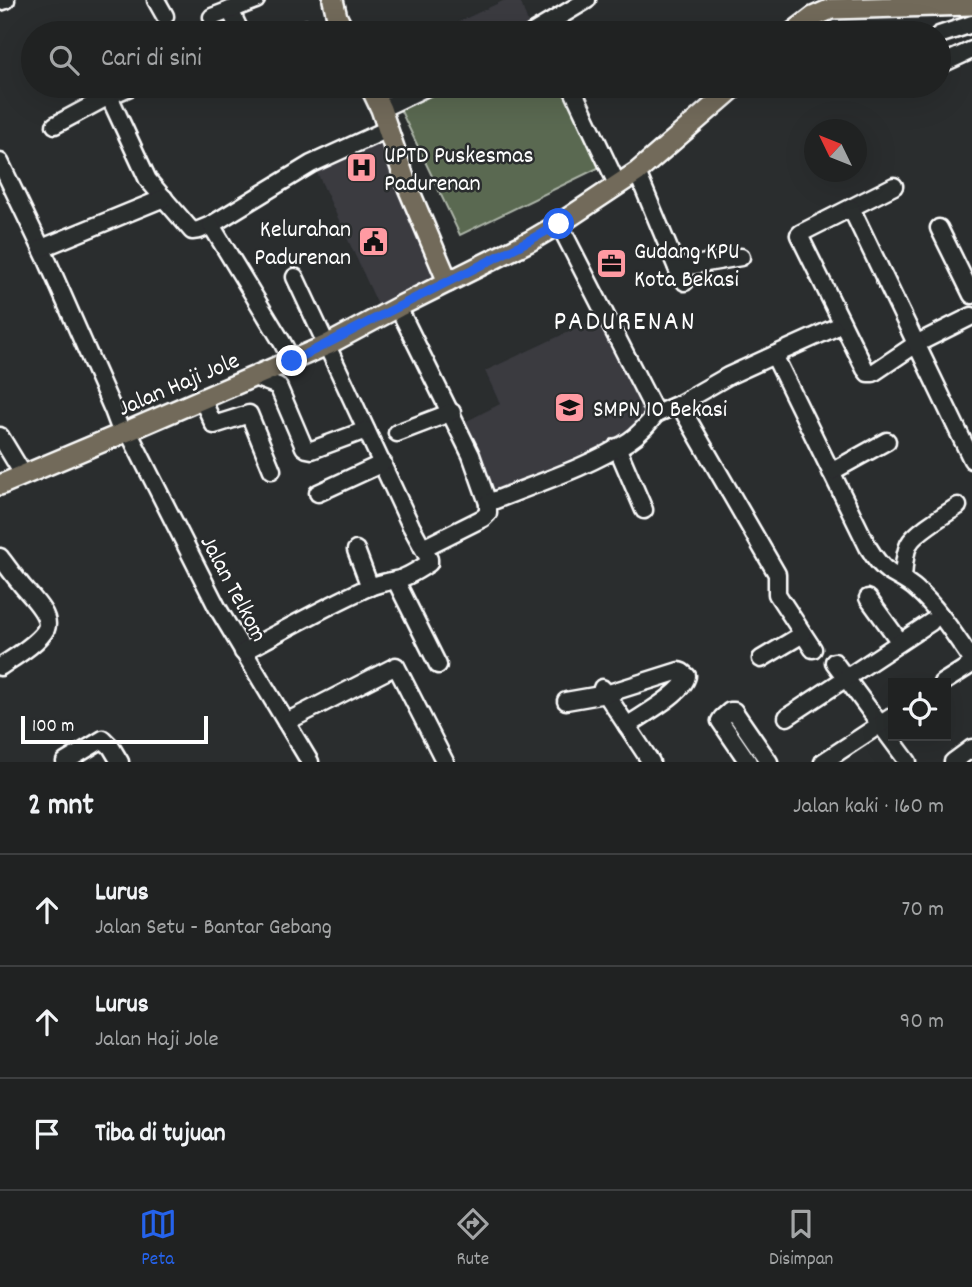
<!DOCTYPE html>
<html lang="id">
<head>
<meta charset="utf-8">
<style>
	:root { --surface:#202222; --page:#282a2a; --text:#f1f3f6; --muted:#a2a4a5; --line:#3d3f40; --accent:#2563eb }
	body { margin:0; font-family:Dekko,sans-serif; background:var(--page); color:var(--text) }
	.controls { position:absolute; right:21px; bottom:21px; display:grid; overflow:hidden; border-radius:0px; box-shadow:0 7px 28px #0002 }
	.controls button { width:63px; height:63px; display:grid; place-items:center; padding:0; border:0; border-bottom:2px solid var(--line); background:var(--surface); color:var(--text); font:35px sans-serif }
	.compass { position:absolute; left:804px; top:119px; width:63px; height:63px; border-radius:50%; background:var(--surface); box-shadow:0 7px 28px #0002; rotate:313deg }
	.scale { position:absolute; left:21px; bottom:18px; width:187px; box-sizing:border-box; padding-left:7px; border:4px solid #fff; border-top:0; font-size:19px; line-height:24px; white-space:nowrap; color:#fff; -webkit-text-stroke:5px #2a2d2e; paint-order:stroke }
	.stop { position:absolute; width:21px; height:21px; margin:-16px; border:5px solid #2563eb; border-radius:50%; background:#fff }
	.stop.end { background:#2563eb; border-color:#fff; box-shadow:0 2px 7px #0008 }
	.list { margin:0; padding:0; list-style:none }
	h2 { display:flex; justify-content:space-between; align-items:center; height:91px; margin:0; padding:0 28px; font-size:30px }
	h2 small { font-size:23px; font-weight:400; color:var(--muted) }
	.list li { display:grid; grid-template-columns:46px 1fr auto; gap:21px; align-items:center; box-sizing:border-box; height:112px; padding:0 28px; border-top:2px solid var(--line) }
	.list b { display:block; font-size:26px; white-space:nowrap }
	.list p { margin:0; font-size:23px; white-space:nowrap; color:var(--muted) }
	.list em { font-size:23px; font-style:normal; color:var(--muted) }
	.icon { flex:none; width:38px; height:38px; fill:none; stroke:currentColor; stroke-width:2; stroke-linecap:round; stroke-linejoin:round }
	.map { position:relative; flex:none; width:972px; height:762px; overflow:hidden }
	.search { position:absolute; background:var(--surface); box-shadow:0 7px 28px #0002; left:21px; right:21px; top:21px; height:77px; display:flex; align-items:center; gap:18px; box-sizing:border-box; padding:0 24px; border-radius:38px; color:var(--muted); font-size:26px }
	.sheet { height:427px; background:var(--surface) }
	nav { display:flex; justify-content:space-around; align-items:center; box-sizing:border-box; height:98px; border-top:2px solid var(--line); background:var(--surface); font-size:19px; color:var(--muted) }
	nav a { display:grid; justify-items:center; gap:4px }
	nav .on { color:var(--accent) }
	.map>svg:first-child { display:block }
</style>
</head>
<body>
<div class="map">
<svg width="972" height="762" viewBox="0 0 972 762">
	<rect width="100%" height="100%" fill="#2a2d2e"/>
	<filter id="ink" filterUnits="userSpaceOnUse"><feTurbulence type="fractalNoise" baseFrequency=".0143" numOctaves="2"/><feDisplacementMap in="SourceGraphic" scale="14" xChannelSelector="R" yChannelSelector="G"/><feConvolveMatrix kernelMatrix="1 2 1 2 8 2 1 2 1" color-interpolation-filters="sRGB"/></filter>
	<g filter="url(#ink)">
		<!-- built -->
		<g fill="#3a3a40">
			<polygon points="505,0 520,0 530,29 521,33 435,33"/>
			<polygon points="379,86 413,86 386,99"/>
			<polygon points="385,135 439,279 378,305 314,166"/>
			<polygon points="602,316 648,411 634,431 493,493 461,424 500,404 485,371"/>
		</g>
		<!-- green -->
		<polygon fill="#5a6951" stroke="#acb4a8" stroke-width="2" points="448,86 561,86 600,167 460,235 400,109"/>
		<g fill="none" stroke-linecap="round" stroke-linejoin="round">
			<defs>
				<g id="minor">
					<polyline points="156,0 165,16"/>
					<polyline points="0,2 6,0"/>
					<polyline points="230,10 241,33"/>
					<polyline points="212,17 256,0"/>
					<polyline points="297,33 306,29"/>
					<polyline points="532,33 587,0"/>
					<polyline points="939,35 972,24"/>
					<polyline points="939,61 941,63 944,63 972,50"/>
					<polyline points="132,86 109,96 148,180 192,231 199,230 211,225 311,164 388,129"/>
					<polyline points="571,86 617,184"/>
					<polyline points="381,109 429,86"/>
					<polyline points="55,125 109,96 104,86"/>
					<polyline points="0,162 48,262 113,410 122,434"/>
					<polyline points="637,172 677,268 685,282"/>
					<polyline points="894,186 801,233 799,235 865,369 868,373 873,373 916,344 972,316"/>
					<polyline points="851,208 972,460"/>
					<path d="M559,224L656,414L679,404L728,376L774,355L868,547C874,557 880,566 889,572C899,578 909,582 917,590C939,609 955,636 972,660"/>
					<polyline points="211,225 282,342 292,361"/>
					<polyline points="939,228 972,295"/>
					<polyline points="42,248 164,198"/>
					<polyline points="677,268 741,257"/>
					<polyline points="295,277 411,526 423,548"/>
					<polyline points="398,307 471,455 488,503"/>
					<polyline points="774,355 834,328"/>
					<polyline points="254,377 278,386 304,447 307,449 312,450 366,430"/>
					<polyline points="202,399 214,425 249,414 272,470"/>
					<polyline points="679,404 777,574 777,594 813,649"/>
					<polyline points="128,431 217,607 310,762"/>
					<polyline points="397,433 452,412"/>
					<polyline points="0,436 23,474"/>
					<polyline points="617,447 644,510"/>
					<polyline points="831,472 887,441"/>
					<polyline points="318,493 383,463"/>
					<polyline points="356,550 370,587"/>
					<path d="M0,557C7,566 13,575 20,583C28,594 52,614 46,629C39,643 13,658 0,667"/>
					<path d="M903,578C904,568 904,554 909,544C915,532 946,514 958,506"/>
					<polyline points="396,581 438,665"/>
					<polyline points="868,598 900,642"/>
					<path d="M243,652C284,630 326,606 369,587C378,584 386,582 395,580C405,579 420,569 429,563V559L423,548L483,518L488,513V503C534,484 587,468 629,441C640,434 648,424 656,414"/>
					<polyline points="761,659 803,634"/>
					<polyline points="834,662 908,762"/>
					<polyline points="942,683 969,666"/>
					<polyline points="602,688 651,762"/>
					<path d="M566,701L606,694L679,671L682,672L687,676C683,694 642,715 627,726"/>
					<polyline points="787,717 931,622"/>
					<polyline points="286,722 396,666 445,762"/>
					<polyline points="65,762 103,739 111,747 120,762"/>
					<polyline points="748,762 720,721 722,718 730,711 734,711 769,762"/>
					<polyline points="823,762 893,716"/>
					<polyline points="953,762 972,748"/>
				</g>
				<g id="major">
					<polyline points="333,0 337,17 345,33"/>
					<polyline points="792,33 813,17 831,9 972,5"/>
					<polyline points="370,86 381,109 406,183 448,282"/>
					<polyline points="0,485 128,431 327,345 398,307 530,241 559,224 637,172 736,86"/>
				</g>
			</defs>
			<!-- minor casing -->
			<use href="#minor" stroke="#fff" stroke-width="21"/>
			<!-- major casing -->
			<use href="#major" stroke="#fff" stroke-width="24"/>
			<!-- minor -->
			<use href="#minor" stroke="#2a2d2e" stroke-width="16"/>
			<!-- major -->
			<use href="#major" stroke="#726b5a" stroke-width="19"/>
		</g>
	</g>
	<g fill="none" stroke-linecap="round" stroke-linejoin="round" filter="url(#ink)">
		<!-- route -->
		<path stroke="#2563eb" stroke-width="9" d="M292,361C329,344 365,323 402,305C454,278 508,253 559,224"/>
	</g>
	<!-- icons -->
	<defs>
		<symbol id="hospital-square" viewBox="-11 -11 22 22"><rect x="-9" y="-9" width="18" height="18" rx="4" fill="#ff9aa2" stroke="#2a2d2e"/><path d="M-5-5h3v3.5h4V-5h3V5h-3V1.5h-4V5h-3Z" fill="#111"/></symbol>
		<symbol id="civic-square" viewBox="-11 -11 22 22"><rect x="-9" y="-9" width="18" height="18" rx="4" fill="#ff9aa2" stroke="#2a2d2e"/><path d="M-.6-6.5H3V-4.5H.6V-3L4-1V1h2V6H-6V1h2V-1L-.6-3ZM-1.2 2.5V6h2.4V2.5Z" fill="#111"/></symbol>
		<symbol id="office-square" viewBox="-11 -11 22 22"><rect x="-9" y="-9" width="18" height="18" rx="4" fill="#ff9aa2" stroke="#2a2d2e"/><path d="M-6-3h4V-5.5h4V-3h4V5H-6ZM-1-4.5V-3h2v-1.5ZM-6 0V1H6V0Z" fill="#111"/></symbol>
		<symbol id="school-square" viewBox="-11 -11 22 22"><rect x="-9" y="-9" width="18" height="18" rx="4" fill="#ff9aa2" stroke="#2a2d2e"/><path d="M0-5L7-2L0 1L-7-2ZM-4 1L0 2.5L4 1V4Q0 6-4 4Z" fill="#111"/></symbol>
	</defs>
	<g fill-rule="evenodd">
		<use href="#hospital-square" x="344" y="150" width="35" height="35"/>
		<use href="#civic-square" x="356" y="224" width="35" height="35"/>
		<use href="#office-square" x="594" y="246" width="35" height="35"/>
		<use href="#school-square" x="552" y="390" width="35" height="35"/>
	</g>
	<g text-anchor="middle" stroke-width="5" stroke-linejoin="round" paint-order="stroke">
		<!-- poi labels -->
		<g font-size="24" fill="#fff" stroke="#2a2d2e" text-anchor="start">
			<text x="384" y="162">UPTD Puskesmas<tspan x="384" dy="28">Padurenan</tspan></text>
			<text x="351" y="236" text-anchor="end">Kelurahan<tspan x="351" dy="28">Padurenan</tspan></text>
			<text x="634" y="258">Gudang KPU<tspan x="634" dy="28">Kota Bekasi</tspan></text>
			<text x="593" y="416">SMPN 10 Bekasi</text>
		</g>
		<!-- street labels -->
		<g font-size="24" fill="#fff" stroke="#2a2d2e">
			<text transform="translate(178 383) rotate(-23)" y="8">Jalan Haji Jole</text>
			<text transform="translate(235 588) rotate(62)" y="8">Jalan Telkom</text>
		</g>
		<!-- quarter labels -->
		<g font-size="28" letter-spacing="2" fill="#fff" stroke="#2a2d2e">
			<text x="625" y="329">PADURENAN</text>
		</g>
	</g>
</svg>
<div class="controls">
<button><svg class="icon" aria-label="locate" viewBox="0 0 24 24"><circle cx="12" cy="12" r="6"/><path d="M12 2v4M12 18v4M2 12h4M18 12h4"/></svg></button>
</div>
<svg class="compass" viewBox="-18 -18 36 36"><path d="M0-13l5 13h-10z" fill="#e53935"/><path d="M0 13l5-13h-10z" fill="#a2a4a5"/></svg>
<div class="scale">100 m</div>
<div class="stop" style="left:559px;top:224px"></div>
<div class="stop end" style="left:292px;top:361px"></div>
<div class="search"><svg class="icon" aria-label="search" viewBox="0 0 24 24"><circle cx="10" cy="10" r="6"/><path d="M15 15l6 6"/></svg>Cari di sini</div>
</div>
<section class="sheet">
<h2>2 mnt<small>Jalan kaki · 160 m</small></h2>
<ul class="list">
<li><svg class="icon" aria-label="ahead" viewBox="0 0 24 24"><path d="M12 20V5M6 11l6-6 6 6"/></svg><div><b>Lurus</b><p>Jalan Setu - Bantar Gebang</p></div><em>70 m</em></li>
<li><svg class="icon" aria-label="ahead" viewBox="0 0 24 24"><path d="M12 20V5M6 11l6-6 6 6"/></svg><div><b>Lurus</b><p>Jalan Haji Jole</p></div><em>90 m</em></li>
<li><svg class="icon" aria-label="arrive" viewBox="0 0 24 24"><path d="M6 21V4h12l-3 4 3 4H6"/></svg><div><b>Tiba di tujuan</b></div></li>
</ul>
</section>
<nav>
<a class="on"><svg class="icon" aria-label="map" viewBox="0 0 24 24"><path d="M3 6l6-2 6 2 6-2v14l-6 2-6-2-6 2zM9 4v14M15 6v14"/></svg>Peta</a>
<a><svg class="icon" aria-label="directions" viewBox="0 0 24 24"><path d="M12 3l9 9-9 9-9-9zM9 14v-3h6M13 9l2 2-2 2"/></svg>Rute</a>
<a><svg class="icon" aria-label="saved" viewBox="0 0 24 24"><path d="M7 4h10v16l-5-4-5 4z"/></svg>Disimpan</a>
</nav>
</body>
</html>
